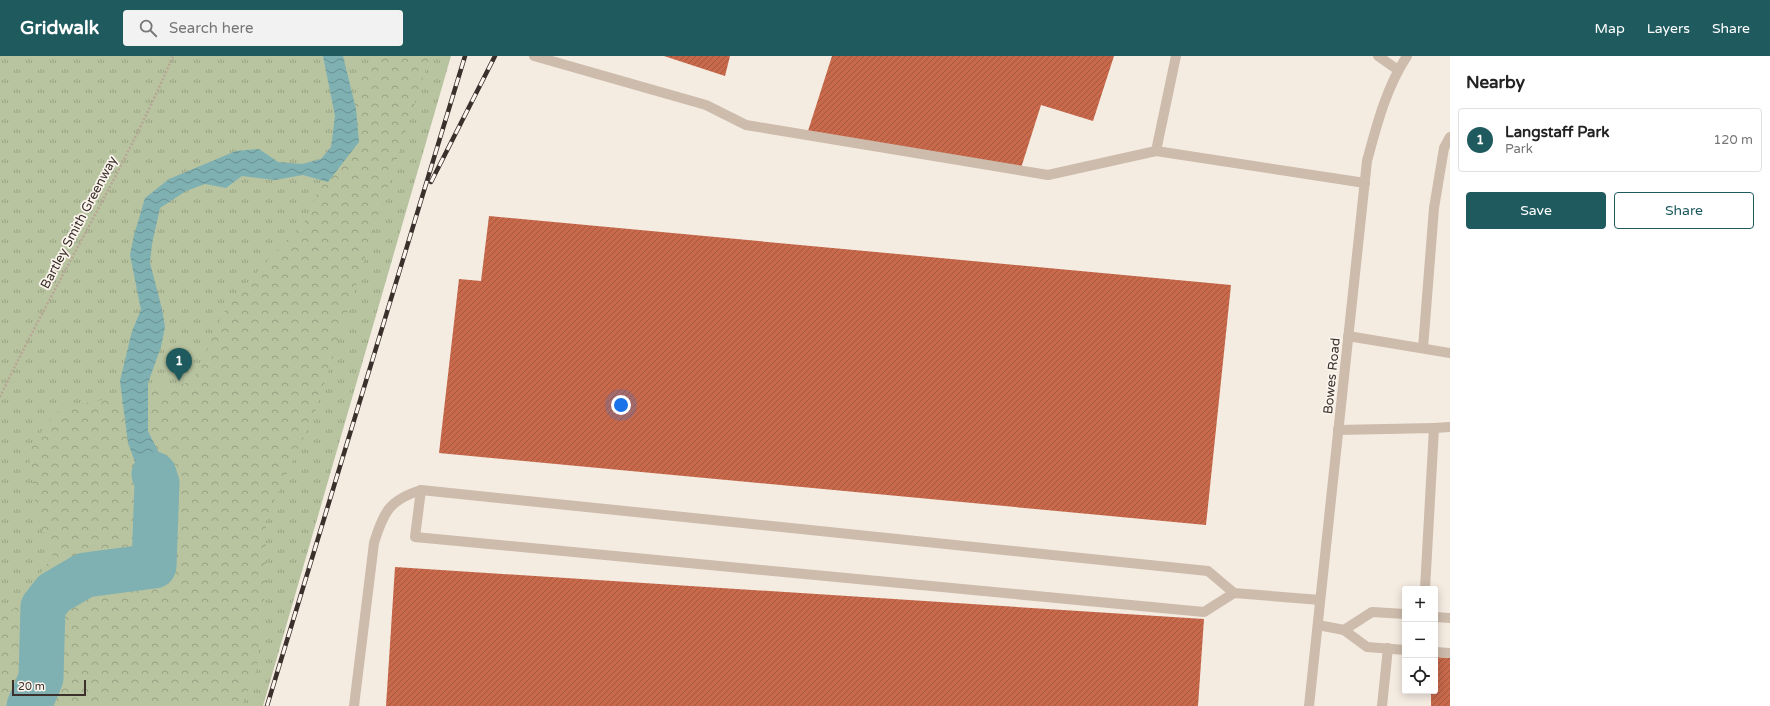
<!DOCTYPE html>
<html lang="en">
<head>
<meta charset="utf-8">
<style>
	:root { --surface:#fff; --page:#f2f2f2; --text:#222; --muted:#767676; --line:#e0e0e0; --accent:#1f5a5e }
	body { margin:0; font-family:"Varela Round",sans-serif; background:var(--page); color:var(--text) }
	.controls { position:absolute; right:12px; bottom:12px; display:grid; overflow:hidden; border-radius:4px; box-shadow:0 2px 10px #0003 }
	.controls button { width:36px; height:36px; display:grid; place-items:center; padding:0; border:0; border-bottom:1px solid var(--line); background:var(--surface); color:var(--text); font:20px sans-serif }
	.scale { position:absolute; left:12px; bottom:10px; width:74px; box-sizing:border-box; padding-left:4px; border:2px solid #3b302b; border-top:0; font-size:11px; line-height:14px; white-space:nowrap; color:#3b302b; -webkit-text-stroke:3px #fbf5ee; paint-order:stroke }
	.you { position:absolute; left:621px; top:349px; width:14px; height:14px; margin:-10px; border:3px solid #fff; border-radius:50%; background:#1a73e8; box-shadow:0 0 0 6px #1a73e833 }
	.badge { display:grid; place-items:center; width:26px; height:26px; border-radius:50%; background:var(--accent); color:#fff; font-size:13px; font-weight:700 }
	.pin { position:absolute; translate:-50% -33px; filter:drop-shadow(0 1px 2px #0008) }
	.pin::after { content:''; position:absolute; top:21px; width:14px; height:12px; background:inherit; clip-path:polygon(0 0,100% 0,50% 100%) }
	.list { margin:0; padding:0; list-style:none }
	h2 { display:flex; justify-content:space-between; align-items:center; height:52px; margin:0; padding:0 16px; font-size:17px }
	h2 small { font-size:13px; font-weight:400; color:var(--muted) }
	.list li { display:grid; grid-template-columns:26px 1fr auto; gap:12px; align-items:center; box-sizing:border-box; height:64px; margin:0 8px 8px; padding:0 8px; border:1px solid var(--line); border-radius:4px }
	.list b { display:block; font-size:15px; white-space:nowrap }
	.list p { margin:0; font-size:13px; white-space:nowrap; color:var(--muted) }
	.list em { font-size:13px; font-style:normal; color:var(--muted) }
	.actions { display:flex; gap:8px; padding:12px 16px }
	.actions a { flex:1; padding:9px 0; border:1px solid var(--accent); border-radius:4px; text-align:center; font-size:14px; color:var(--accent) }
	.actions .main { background:var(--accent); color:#fff }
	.icon { flex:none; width:22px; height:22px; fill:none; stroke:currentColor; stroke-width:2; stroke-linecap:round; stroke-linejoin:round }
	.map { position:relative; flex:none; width:1450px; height:650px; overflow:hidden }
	header { display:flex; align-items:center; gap:24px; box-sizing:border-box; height:56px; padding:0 20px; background:var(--accent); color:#fff }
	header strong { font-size:19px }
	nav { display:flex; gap:22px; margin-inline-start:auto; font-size:14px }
	.search { width:280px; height:36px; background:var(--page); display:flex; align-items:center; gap:10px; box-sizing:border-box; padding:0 14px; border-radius:4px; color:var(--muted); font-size:15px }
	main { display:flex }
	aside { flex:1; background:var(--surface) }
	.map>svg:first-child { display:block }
</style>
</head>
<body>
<header>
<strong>Gridwalk</strong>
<div class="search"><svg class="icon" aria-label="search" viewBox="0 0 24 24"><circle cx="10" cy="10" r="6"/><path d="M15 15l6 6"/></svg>Search here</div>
<nav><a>Map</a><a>Layers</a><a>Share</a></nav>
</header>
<main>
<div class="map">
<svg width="1450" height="650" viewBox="0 0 1450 650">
	<defs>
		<pattern id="grass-tufts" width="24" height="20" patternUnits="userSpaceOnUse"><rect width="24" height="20" fill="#b8c4a0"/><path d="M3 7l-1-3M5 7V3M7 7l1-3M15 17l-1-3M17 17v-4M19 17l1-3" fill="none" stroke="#97a083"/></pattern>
		<pattern id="forest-crowns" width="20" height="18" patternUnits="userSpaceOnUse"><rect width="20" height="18" fill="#b8c4a0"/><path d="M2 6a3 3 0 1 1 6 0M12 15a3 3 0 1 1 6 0" fill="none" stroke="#97a083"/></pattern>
		<pattern id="water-waves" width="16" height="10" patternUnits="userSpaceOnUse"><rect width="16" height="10" fill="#7fb0b2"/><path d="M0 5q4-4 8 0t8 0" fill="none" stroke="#699091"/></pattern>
		<pattern id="building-hatch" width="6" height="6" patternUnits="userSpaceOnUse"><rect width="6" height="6" fill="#c8694b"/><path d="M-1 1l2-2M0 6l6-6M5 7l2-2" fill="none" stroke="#a4573f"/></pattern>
	</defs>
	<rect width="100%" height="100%" fill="#f4ebe1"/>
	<!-- grass -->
	<polygon fill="url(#grass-tufts)" points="0,0 451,0 263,650 0,650"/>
	<!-- forest -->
	<polygon fill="url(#forest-crowns)" points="371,0 430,0 316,354 266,463 266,526 257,613 241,650 0,650 0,563 17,550 53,500 37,461 28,392 61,352 192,326 229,246 307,163"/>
	<!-- water -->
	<polygon fill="url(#water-waves)" points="323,0 343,0 356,53 359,86 328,126 303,119 275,124 242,120 226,132 205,128 186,135 160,152 152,188 150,207 162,253 165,271 161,291 148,327 148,375 173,425 176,452 155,480 142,425 128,387 120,325 132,275 141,254 130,199 134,179 145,142 169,123 236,95 259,93 278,106 302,108 321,103 331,91 335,60"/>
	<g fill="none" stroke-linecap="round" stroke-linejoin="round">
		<!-- river -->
		<polyline stroke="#7fb0b2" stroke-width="45" points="29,650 41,622 43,551 54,537 85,519 154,510 157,427 154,418"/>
	</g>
	<!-- building -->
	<g fill="url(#building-hatch)">
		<polygon points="664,0 730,0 725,20"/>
		<polygon points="832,0 1114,0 1093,65 1041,49 1021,112 808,75"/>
		<polygon points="489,160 1231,229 1206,469 439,397 459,223 481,225"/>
		<polygon points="395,511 1204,563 1198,650 386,650"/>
		<polygon points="1435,601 1450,602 1450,650 1431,650 1431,635 1435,635"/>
	</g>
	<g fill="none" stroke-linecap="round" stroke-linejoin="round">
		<!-- path -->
		<path stroke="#b9a596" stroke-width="2.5" stroke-dasharray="2 2" stroke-linecap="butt" d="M0,341C55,226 123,117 173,0"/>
		<!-- minor -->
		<g stroke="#cdbbac" stroke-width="10">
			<polyline points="534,0 706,49 746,69 1048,119 1156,95"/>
			<polyline points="1176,0 1156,95 1365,127"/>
			<polyline points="1378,0 1398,14"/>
			<polyline points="1348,280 1450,297"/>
			<polyline points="1423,292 1434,152 1444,92 1450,81"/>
			<polyline points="1434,372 1450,371"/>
			<polyline points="1338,374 1434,372 1425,533"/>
			<polyline points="421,434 415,481 1204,556 1234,537 1320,544"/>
			<polyline points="1435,561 1450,562"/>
			<polyline points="1318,569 1344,574 1367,591 1405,594"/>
			<polyline points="1344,574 1372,556 1405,558"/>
			<polyline points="1435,596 1450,597"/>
			<path d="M354,650L374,487C383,457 389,444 421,434L1208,515L1234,537"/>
			<path d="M1309,650L1367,105C1377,68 1386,32 1407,0"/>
			<polyline points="1382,650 1388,592"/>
		</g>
		<defs>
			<g id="rail">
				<polyline points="431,126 495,0"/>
				<polyline points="267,650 465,0"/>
			</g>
		</defs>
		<!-- rail casing -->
		<use href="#rail" stroke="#3b302b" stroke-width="4.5"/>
		<!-- rail -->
		<use href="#rail" stroke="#fbf5ee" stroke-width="3" stroke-dasharray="9" stroke-linecap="butt"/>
	</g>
	<g text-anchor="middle" stroke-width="3.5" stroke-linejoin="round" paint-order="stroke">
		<!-- street labels -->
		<g font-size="13" fill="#3b302b" stroke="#fbf5ee">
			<text transform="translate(78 166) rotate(-62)" y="5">Bartley Smith Greenway</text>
			<text transform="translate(1331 320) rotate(-84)" y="5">Bowes Road</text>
		</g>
	</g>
</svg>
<div class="controls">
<button>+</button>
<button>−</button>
<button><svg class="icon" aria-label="locate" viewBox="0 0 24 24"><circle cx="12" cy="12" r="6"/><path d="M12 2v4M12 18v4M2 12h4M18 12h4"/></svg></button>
</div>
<div class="scale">20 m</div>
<div class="you"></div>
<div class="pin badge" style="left:179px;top:325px">1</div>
</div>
<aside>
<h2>Nearby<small></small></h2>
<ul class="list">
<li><span class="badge">1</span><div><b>Langstaff Park</b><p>Park</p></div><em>120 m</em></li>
</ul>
<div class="actions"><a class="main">Save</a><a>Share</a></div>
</aside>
</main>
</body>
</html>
